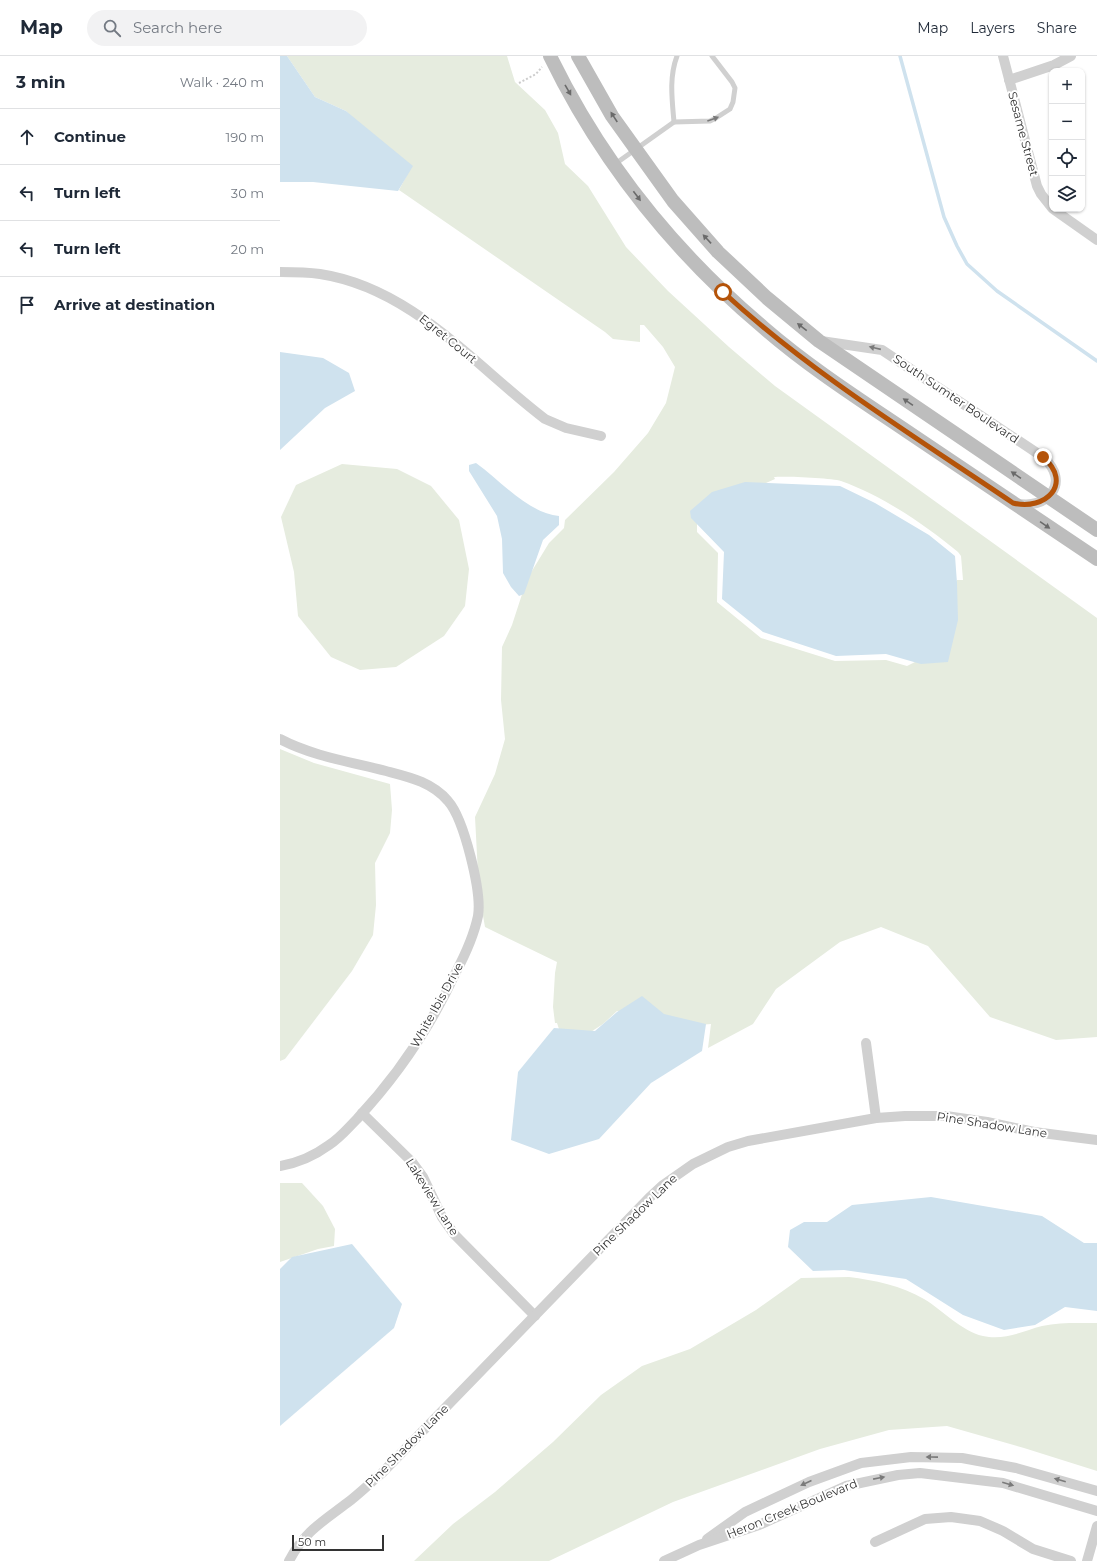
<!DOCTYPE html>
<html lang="en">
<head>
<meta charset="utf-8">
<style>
	:root { --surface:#fff; --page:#f2f2f3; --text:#1f2937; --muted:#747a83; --line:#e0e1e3 }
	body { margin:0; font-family:Montserrat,sans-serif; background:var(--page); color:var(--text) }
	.controls { position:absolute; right:12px; top:12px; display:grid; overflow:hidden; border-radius:8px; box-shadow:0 1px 3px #0004 }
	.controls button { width:36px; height:36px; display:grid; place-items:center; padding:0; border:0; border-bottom:1px solid var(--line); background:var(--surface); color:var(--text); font:20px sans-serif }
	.scale { position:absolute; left:12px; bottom:10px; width:92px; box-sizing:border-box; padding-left:4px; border:2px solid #333; border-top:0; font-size:11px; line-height:14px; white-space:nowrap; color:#333; -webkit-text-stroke:3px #fff; paint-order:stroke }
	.stop { position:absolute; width:12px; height:12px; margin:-9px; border:3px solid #b45309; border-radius:50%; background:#fff }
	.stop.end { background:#b45309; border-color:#fff; box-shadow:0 1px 4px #0008 }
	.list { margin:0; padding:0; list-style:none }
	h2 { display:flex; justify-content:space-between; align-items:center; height:52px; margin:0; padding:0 16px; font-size:17px }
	h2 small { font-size:13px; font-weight:400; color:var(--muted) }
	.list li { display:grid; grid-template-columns:26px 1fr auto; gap:12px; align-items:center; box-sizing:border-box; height:56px; padding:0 16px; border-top:1px solid var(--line) }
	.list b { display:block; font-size:15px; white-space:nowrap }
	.list em { font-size:13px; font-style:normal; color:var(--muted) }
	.icon { flex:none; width:22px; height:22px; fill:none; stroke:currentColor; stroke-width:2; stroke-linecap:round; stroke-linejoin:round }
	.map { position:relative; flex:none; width:817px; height:1505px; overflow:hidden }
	header { display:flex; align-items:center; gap:24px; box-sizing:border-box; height:56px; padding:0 20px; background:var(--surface); border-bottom:1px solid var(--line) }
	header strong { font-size:19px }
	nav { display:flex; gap:22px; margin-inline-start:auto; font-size:14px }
	.search { width:280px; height:36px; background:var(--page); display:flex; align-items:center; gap:10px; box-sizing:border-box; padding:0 14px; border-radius:22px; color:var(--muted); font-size:15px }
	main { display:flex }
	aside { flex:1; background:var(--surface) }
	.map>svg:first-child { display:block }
</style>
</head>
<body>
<header>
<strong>Map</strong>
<div class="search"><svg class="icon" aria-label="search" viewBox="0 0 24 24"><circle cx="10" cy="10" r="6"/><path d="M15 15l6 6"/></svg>Search here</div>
<nav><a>Map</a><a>Layers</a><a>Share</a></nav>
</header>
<main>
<aside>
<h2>3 min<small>Walk · 240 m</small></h2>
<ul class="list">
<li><svg class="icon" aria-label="ahead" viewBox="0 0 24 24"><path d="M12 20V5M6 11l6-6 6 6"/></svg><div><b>Continue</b></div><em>190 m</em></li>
<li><svg class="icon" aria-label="left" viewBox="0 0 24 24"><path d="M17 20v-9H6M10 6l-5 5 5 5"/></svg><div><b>Turn left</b></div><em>30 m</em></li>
<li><svg class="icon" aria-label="left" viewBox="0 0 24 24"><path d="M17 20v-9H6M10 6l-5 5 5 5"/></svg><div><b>Turn left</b></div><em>20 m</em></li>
<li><svg class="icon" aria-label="arrive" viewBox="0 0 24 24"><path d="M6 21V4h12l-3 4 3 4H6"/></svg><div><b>Arrive at destination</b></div></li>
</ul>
</aside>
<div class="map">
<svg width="817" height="1505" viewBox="0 0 817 1505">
	<rect width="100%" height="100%" fill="#fff"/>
	<!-- green -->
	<g fill="#e6ecdf" fill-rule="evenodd">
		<path d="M7,0H227L235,26L265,54L278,77L285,108L308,130L346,191L388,235L449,291L495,330L817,562V981L776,984L710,961L648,890L601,871L560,886L496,933L473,968L428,992L431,968L419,969L337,955L323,968L303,981L279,973L277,967H275L273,951L275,917L277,906L205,871L199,837L195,761L215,718L225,683L221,644L222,591L232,569L247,523L269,487L284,472L285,464L334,416L368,377L386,347L395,311L383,291L364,269H360V286L333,283L325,276L119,134L127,119L66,55L35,41ZM494,421C504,420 552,422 561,425C603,440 644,468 678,496L681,500L683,524H677L635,606L627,610L606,604L555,605L481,582L437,546L438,497L417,476V457L495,423Z"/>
		<polygon points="62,408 117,413 151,430 179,464 189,513 185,550 164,580 116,611 80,614 51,601 18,560 14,516 1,461 16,429"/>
		<polygon points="0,693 34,707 110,728 112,754 110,777 95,807 96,849 93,879 72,915 5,1003 0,1005"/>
		<polygon points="0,1127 22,1127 43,1150 55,1173 54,1190 38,1193 0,1206"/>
		<path d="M569,1221C594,1224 622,1230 644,1243C664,1255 681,1275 703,1280C724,1285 743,1275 762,1270C780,1266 799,1267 817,1267V1415L744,1392L667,1370L609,1374L540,1393L393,1446L269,1505H134L173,1468L215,1436L273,1386L321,1339L362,1310L410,1293L476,1254L521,1222Z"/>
	</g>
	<!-- water -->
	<g fill="#cfe2ee">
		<polygon points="0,0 7,0 35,41 66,55 133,110 118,135 33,126 0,126"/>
		<polygon points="0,296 43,302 69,317 75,335 45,352 0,394"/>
		<path d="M196,407C221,425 248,457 279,460V469L263,484L244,538L239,540L231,531L223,517L222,483L217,460L189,415V409Z"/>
		<polygon points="465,426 560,430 595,447 649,479 675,500 677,527 678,564 668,606 641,608 606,598 556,600 483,576 442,543 444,496 411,462 410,455 432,436"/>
		<polygon points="362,940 384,958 426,968 422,995 371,1027 319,1083 269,1098 231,1084 238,1016 274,972 315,975 337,956"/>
		<polygon points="651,1141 762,1160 804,1187 817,1187 817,1255 785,1251 755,1269 724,1274 683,1259 626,1223 564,1214 533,1215 508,1191 510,1174 524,1166 547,1166 572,1149"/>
		<polygon points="72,1188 122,1248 114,1272 0,1370 0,1213 12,1201"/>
	</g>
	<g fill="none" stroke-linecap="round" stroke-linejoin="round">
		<!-- stream -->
		<polyline stroke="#cfe2ee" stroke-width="3.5" points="620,0 664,161 677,190 687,208 717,235 817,305"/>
		<!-- path -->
		<polyline stroke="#cdcdcd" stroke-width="2" stroke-dasharray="2 2" stroke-linecap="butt" points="239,27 256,18 262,11"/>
		<!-- lane -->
		<g stroke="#d0d0d0" stroke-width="5">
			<path d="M394,66C392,43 389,21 397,0"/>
			<polyline points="335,108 394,66 430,65 436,62 450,53 453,46 455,32 452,26 432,0"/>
		</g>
		<!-- street -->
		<g stroke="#d0d0d0" stroke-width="10">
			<polyline points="723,0 757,130 761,138 772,152"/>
			<polyline points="729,24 774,9 791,0"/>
			<polyline points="773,153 817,184"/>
			<path d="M0,216C13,216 26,216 40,218C132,232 194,309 265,363L286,372L321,380"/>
			<path d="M541,285L602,294L763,401C792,427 767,455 735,447"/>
			<path d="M0,683C32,700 71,706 106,715C129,721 152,726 168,745C184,763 202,836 198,860C194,879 185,899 176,916C151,970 118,1019 77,1063C68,1072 60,1082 49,1089C34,1100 18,1107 0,1110"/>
			<polyline points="586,987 596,1062"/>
			<polyline points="82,1057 132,1106 143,1121 162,1161 174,1178 255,1260"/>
			<polyline points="427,1483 465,1456 529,1426 581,1407 631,1401 682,1402 736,1412 817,1435"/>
			<polyline points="595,1486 645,1463 671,1461 700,1465 723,1475 753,1493 791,1505"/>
			<path d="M9,1505C24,1476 42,1466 67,1447C79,1438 90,1427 102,1417L369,1142L383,1129L413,1108L448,1091L468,1085L596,1062L625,1060H666L707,1066L754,1076L817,1084"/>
			<polyline points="384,1505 419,1489 479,1469 566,1430 618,1419 640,1417 723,1427 817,1455"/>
			<polyline points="807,1505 817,1470"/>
		</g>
		<!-- secondary -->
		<g stroke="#bdbdbd" stroke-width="14">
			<path d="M270,0C321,105 395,197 484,272C529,311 579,343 628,376C691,418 754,461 817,503"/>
			<polyline points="298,0 332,60 393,145 438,196 487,242 539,285 817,474"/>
		</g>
	</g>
	<!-- one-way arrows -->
	<defs><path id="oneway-solid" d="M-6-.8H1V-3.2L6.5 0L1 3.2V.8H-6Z"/></defs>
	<g fill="#6a6a6a">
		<use href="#oneway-solid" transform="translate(288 34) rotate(60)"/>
		<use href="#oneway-solid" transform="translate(334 61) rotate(-123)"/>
		<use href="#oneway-solid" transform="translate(357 140) rotate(53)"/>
		<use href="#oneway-solid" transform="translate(427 183) rotate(-133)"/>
		<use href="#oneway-solid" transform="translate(522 271) rotate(-142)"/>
		<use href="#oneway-solid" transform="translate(628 346) rotate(-146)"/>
		<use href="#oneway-solid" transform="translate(736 419) rotate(-146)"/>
		<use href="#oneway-solid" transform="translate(765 469) rotate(34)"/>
	</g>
	<g fill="#7a7a7a">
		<use href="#oneway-solid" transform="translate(433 63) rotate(-20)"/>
		<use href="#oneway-solid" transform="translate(595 292) rotate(-167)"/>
		<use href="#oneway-solid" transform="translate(652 1401) rotate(-179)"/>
		<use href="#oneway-solid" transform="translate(599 1422) rotate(-11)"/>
		<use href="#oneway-solid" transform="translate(780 1424) rotate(-164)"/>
		<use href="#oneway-solid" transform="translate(526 1427) rotate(156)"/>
		<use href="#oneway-solid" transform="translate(728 1428) rotate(16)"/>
	</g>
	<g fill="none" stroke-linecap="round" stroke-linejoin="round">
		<!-- route -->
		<path stroke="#b45309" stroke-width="5" d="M443,236C531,317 634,380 733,447C765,455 794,428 763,401"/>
	</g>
	<g text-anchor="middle" stroke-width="4" stroke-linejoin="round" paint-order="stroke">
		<!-- street labels -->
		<g font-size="12" fill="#333" stroke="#fff">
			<text transform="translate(743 78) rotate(75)" y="4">Sesame Street</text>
			<text transform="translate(168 283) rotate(39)" y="4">Egret Court</text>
			<text transform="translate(676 343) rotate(34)" y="4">South Sumter Boulevard</text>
			<text transform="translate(157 949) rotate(-61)" y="4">White Ibis Drive</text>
			<text transform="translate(712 1069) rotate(9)" y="4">Pine Shadow Lane</text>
			<text transform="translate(152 1141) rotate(58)" y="4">Lakeview Lane</text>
			<text transform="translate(355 1159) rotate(-44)" y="4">Pine Shadow Lane</text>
			<text transform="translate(127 1390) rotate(-45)" y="4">Pine Shadow Lane</text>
			<text transform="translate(512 1453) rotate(-22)" y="4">Heron Creek Boulevard</text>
		</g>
	</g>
</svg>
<div class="controls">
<button>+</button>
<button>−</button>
<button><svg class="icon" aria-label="locate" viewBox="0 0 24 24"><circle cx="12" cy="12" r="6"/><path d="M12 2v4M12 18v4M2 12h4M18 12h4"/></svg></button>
<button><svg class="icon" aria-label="layers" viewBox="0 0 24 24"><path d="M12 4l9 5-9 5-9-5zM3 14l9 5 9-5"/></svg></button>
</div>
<div class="scale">50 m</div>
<div class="stop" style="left:443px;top:236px"></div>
<div class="stop end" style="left:763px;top:401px"></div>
</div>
</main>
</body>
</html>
